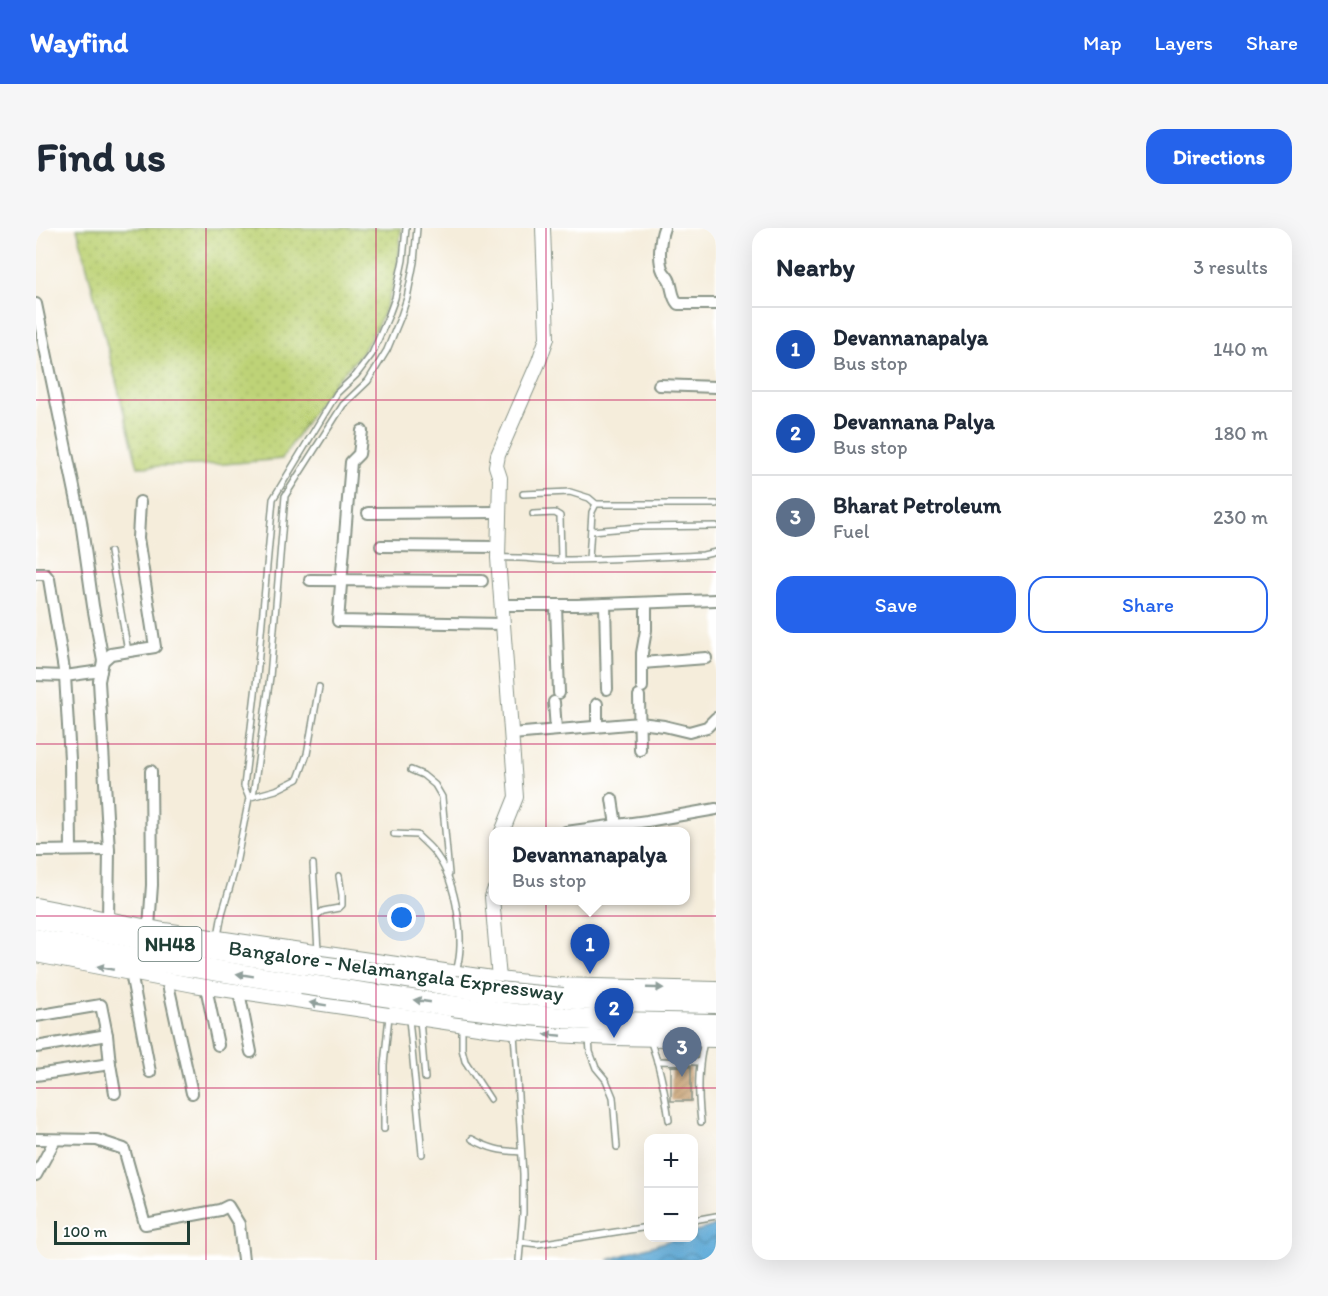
<!DOCTYPE html>
<html lang="en">
<head>
<meta charset="utf-8">
<style>
	:root { --surface:#fff; --page:#f6f6f7; --text:#1f2937; --muted:#747a83; --line:#e0e1e3; --accent:#2563eb }
	body { margin:0; font-family:Itim,sans-serif; background:var(--page); color:var(--text) }
	.controls { position:absolute; right:18px; bottom:18px; display:grid; overflow:hidden; border-radius:12px; box-shadow:0 6px 24px #0002 }
	.controls button { width:54px; height:54px; display:grid; place-items:center; padding:0; border:0; border-bottom:2px solid var(--line); background:var(--surface); color:var(--text); font:30px sans-serif }
	.scale { position:absolute; left:18px; bottom:15px; width:136px; box-sizing:border-box; padding-left:6px; border:3px solid #1f3d34; border-top:0; font-size:16px; line-height:21px; white-space:nowrap; color:#1f3d34; -webkit-text-stroke:4px #fff; paint-order:stroke }
	.you { position:absolute; left:366px; top:690px; width:21px; height:21px; margin:-15px; border:4px solid #fff; border-radius:50%; background:#1a73e8; box-shadow:0 0 0 9px #1a73e833 }
	.badge { display:grid; place-items:center; width:39px; height:39px; border-radius:50%; background:var(--accent); color:#fff; font-size:20px; font-weight:700 }
	.pin { position:absolute; translate:-50% -50px; filter:drop-shadow(0 2px 3px #0008) }
	.pin::after { content:''; position:absolute; top:32px; width:21px; height:18px; background:inherit; clip-path:polygon(0 0,100% 0,50% 100%) }
	.popup { position:absolute; left:453px; top:599px; width:201px; height:78px; box-sizing:border-box; display:grid; place-content:center; border-radius:12px; background:var(--surface); filter:drop-shadow(0 2px 4px #0005); font-size:20px; white-space:nowrap; color:var(--muted) }
	.popup b { font-size:22px; color:var(--text) }
	.popup::after { content:''; position:absolute; left:50%; top:100%; margin-left:-12px; border:12px solid transparent; border-top-color:var(--surface) }
	.list { margin:0; padding:0; list-style:none }
	h2 { display:flex; justify-content:space-between; align-items:center; height:78px; margin:0; padding:0 24px; font-size:26px }
	h2 small { font-size:20px; font-weight:400; color:var(--muted) }
	.list li { display:grid; grid-template-columns:39px 1fr auto; gap:18px; align-items:center; box-sizing:border-box; height:84px; padding:0 24px; border-top:2px solid var(--line) }
	.list b { display:block; font-size:22px; white-space:nowrap }
	.list p { margin:0; font-size:20px; white-space:nowrap; color:var(--muted) }
	.list em { font-size:20px; font-style:normal; color:var(--muted) }
	.actions { display:flex; gap:12px; padding:18px 24px }
	.actions a { flex:1; padding:14px 0; border:2px solid var(--accent); border-radius:18px; text-align:center; font-size:21px; color:var(--accent) }
	.actions .main { background:var(--accent); color:#fff }
	.map { position:relative; flex:none; width:680px; height:1032px; overflow:hidden; border-radius:18px }
	header { display:flex; align-items:center; gap:36px; box-sizing:border-box; height:84px; padding:0 30px; background:var(--accent); color:#fff }
	header strong { font-size:28px }
	nav { display:flex; gap:33px; margin-inline-start:auto; font-size:21px }
	.intro { display:flex; align-items:center; justify-content:space-between; box-sizing:border-box; height:144px; padding:0 36px }
	h1 { margin:0; font-size:42px }
	.button { padding:15px 27px; border-radius:18px; background:var(--accent); color:#fff; font-size:21px; font-weight:700 }
	main { display:flex; gap:36px; padding:0 36px }
	aside { flex:1; background:var(--surface); border-radius:18px; box-shadow:0 6px 24px #0002 }
	.map>svg:first-child { display:block }
</style>
</head>
<body>
<header>
<strong>Wayfind</strong>
<nav><a>Map</a><a>Layers</a><a>Share</a></nav>
</header>
<div class="intro"><h1>Find us</h1><a class="button">Directions</a></div>
<main>
<div class="map">
<svg width="680" height="1032" viewBox="0 0 680 1032">
	<defs>
		<pattern id="grass-dots" width="8" height="8" patternUnits="userSpaceOnUse" patternTransform="scale(1.5)"><rect width="8" height="8" fill="#bed377"/><path d="M2 2h.1M6 6h.1" fill="none" stroke="#a3b668" stroke-width="1.8" stroke-linecap="round"/></pattern>
		<pattern id="water-waves" width="16" height="10" patternUnits="userSpaceOnUse" patternTransform="scale(1.5)"><rect width="16" height="10" fill="#62aedb"/><path d="M0 5q4-4 8 0t8 0" fill="none" stroke="#508fb2"/></pattern>
		<pattern id="building-hatch" width="6" height="6" patternUnits="userSpaceOnUse" patternTransform="scale(1.5)"><rect width="6" height="6" fill="#c69f6f"/><path d="M-1 1l2-2M0 6l6-6M5 7l2-2" fill="none" stroke="#a0835c"/></pattern>
	</defs>
	<rect width="100%" height="100%" fill="#fff"/>
	<filter id="ink" filterUnits="userSpaceOnUse"><feTurbulence type="fractalNoise" baseFrequency=".0167" numOctaves="2"/><feDisplacementMap in="SourceGraphic" scale="12" xChannelSelector="R" yChannelSelector="G"/><feConvolveMatrix kernelMatrix="1 2 1 2 8 2 1 2 1" color-interpolation-filters="sRGB"/></filter>
	<filter id="wash" filterUnits="userSpaceOnUse"><feTurbulence type="fractalNoise" baseFrequency=".008" numOctaves="4" result="noise"/><feDisplacementMap in="SourceGraphic" scale="24" xChannelSelector="R" yChannelSelector="G"/><feGaussianBlur stdDeviation="1.35" result="paint"/><feColorMatrix in="noise" values="0 0 0 0 0 0 0 0 0 0 0 0 0 0 0 0 0 1.4 0 .05"/><feComposite in="paint" operator="in"/></filter>
	<g filter="url(#wash)">
		<rect width="100%" height="100%" fill="#f5eddb"/>
		<!-- grass -->
		<path fill="url(#grass-dots)" stroke="#6e8856" stroke-width="1.5" d="M41,0H365V3C363,47 351,88 326,124C316,138 302,149 293,162C276,184 261,208 246,231L188,236L102,239Z"/>
		<!-- water -->
		<polygon fill="url(#water-waves)" stroke="#407688" stroke-width="1.5" points="680,997 680,1032 572,1032 641,1010 658,1010 658,1004"/>
		<g id="blocks">
			<!-- building -->
			<polygon fill="url(#building-hatch)" points="635,838 655,839 655,873 635,873"/>
		</g>
	</g>
	<g filter="url(#ink)">
		<use href="#blocks" fill-opacity="0" stroke="#8a9588" stroke-width="1.5"/>
		<g fill="none" stroke-linecap="round" stroke-linejoin="round">
			<defs>
				<g id="service">
					<polyline points="487,266 534,264 553,270 560,276"/>
					<polyline points="497,286 519,285 524,288 525,332"/>
					<polyline points="555,303 602,299 680,298"/>
					<polyline points="74,324 92,423"/>
					<path d="M463,330C484,329 503,332 524,332C572,332 620,329 667,327L680,324"/>
					<polyline points="553,331 556,284 560,276 680,276"/>
					<polyline points="375,542 387,547 399,557 406,569 413,646"/>
					<polyline points="217,568 234,449 249,268 307,177 332,153 351,122 365,88 371,70 378,34 381,0"/>
					<polyline points="215,569 240,562 262,551 271,526 283,459"/>
					<path d="M358,606L381,607C388,614 396,620 401,628C420,654 430,713 420,743"/>
					<polyline points="277,636 280,688"/>
					<polyline points="182,708 186,686 199,641 213,570 208,558 221,449 237,271 301,165 320,147 336,126 352,89 359,70 367,32 370,0"/>
					<polyline points="282,723 280,688 287,683 303,680 306,677 306,667 303,648"/>
					<polyline points="373,791 386,926"/>
					<polyline points="384,792 389,850"/>
					<polyline points="426,798 426,821 429,833 454,871"/>
					<polyline points="478,805 487,946 487,985 483,1032"/>
					<polyline points="553,810 554,824 560,840 570,852 577,869 581,919"/>
					<path d="M614,812C624,838 629,864 633,892"/>
					<polyline points="621,833 664,834"/>
					<path d="M665,894C662,867 661,841 668,814"/>
					<polyline points="348,901 348,837 353,788"/>
					<path d="M436,911C454,921 464,923 485,924"/>
					<polyline points="658,992 680,988"/>
					<polyline points="484,1014 502,1016 612,999"/>
				</g>
				<g id="minor">
					<path d="M628,0C624,10 622,33 627,43C629,47 633,49 634,54C637,63 636,69 642,76H680"/>
					<polyline points="0,76 45,293 57,378 67,433"/>
					<polyline points="623,157 680,159"/>
					<polyline points="326,203 323,226 315,234 302,393 467,396"/>
					<polyline points="332,285 463,284"/>
					<polyline points="345,318 462,319"/>
					<polyline points="0,346 9,346 13,351 29,448 34,531 35,622"/>
					<polyline points="274,352 446,353"/>
					<polyline points="569,376 571,461"/>
					<polyline points="465,377 541,377 680,372"/>
					<polyline points="520,377 523,465"/>
					<polyline points="606,435 670,430"/>
					<polyline points="0,447 29,448 65,443"/>
					<polyline points="606,459 606,425 610,402 610,375"/>
					<polyline points="603,468 604,522"/>
					<polyline points="518,474 520,502"/>
					<polyline points="561,499 561,476"/>
					<polyline points="476,506 604,495 628,498 653,504 671,499 680,490"/>
					<polyline points="576,571 580,597"/>
					<polyline points="530,604 611,593 680,581"/>
					<polyline points="0,623 73,622"/>
					<polyline points="72,691 73,622 63,453 67,433 75,426 119,419 102,310 104,274"/>
					<polyline points="113,699 116,657 115,543"/>
					<polyline points="95,745 114,844"/>
					<polyline points="131,752 156,865"/>
					<polyline points="170,759 182,817"/>
					<polyline points="203,764 215,824"/>
					<polyline points="0,788 65,777 71,807"/>
					<polyline points="0,819 71,807 74,836 0,847"/>
					<polyline points="74,836 79,865"/>
					<polyline points="0,911 61,912 88,921 109,996 184,982 192,978 203,996 207,1032"/>
					<polyline points="0,947 19,912"/>
				</g>
				<g id="tertiary">
					<polyline points="466,604 480,569 462,330 464,250 460,238 462,227 503,133 511,110 507,0"/>
					<polyline points="458,663 456,669 463,751 462,759"/>
					<polyline points="0,677 128,702 463,751 519,757 680,761"/>
					<polyline points="0,727 158,757 456,801 519,807 578,810 680,812"/>
				</g>
				<g id="motorway">
					<polyline points="0,691 111,712 269,736"/>
					<polyline points="0,711 119,733 266,756"/>
					<polyline points="358,748 418,758"/>
					<polyline points="355,769 416,778"/>
					<polyline points="527,770 570,773 680,775"/>
					<polyline points="529,790 583,794 680,796"/>
				</g>
			</defs>
			<!-- service casing -->
			<use href="#service" stroke="#8a9588" stroke-width="8"/>
			<!-- minor casing -->
			<use href="#minor" stroke="#8a9588" stroke-width="14"/>
			<!-- tertiary casing -->
			<use href="#tertiary" stroke="#8a9588" stroke-width="16"/>
			<!-- motorway casing -->
			<use href="#motorway" stroke="#8a9588" stroke-width="22"/>
			<!-- service -->
			<use href="#service" stroke="#fff" stroke-width="5"/>
			<!-- minor -->
			<use href="#minor" stroke="#fff" stroke-width="10"/>
			<!-- tertiary -->
			<use href="#tertiary" stroke="#fff" stroke-width="14"/>
			<!-- motorway -->
			<use href="#motorway" stroke="#fff" stroke-width="20"/>
			<defs>
				<g id="motorway-bridge">
					<polyline points="269,736 358,748"/>
					<polyline points="266,756 355,769"/>
					<polyline points="418,758 451,763 527,770"/>
					<polyline points="416,778 481,786 529,790"/>
				</g>
			</defs>
			<!-- motorway-bridge casing -->
			<use href="#motorway-bridge" stroke="#8a9588" stroke-width="22" stroke-linecap="butt"/>
			<!-- motorway-bridge -->
			<use href="#motorway-bridge" stroke="#fff" stroke-width="20"/>
		</g>
		<!-- one-way arrows -->
		<defs><path id="oneway-solid" d="M-6-.8H1V-3.2L6.5 0L1 3.2V.8H-6Z" transform="scale(1.5)"/></defs>
		<g fill="#8f9e9a">
			<use href="#oneway-solid" transform="translate(69 740) rotate(-169)"/>
			<use href="#oneway-solid" transform="translate(209 747) rotate(-171)"/>
			<use href="#oneway-solid" transform="translate(619 760) rotate(2)"/>
			<use href="#oneway-solid" transform="translate(386 773) rotate(-172)"/>
			<use href="#oneway-solid" transform="translate(282 776) rotate(-171)"/>
			<use href="#oneway-solid" transform="translate(517 807) rotate(-175)"/>
		</g>
	</g>
	<!-- grid -->
	<path fill="none" stroke="#c2185b" stroke-width="1.5" stroke-opacity="0.55" d="M170,0V1032M340,0V1032M510,0V1032M0,172H680M0,344H680M0,516H680M0,688H680M0,860H680"/>
	<g text-anchor="middle" stroke-width="6" stroke-linejoin="round" paint-order="stroke">
		<!-- shield labels -->
		<rect fill="#fff" stroke="#627771" stroke-width="1.5" x="102.5" y="699" width="63" height="34" rx="4.5"/>
		<g font-size="20" font-weight="bold" fill="#1f3d34">
			<text x="134" y="723">NH48</text>
		</g>
		<!-- street labels -->
		<g font-size="21" fill="#1f3d34" stroke="#fff">
			<text transform="translate(360 743) rotate(8)" y="7">Bangalore - Nelamangala Expressway</text>
		</g>
	</g>
</svg>
<div class="controls">
<button>+</button>
<button>−</button>
</div>
<div class="scale">100 m</div>
<div class="you"></div>
<div class="pin badge" style="left:554px;top:746px;background:#1a4fb4">1</div>
<div class="popup"><b>Devannanapalya</b>Bus stop</div>
<div class="pin badge" style="left:578px;top:810px;background:#1a4fb4">2</div>
<div class="pin badge" style="left:646px;top:849px;background:#5c6f8a">3</div>
</div>
<aside>
<h2>Nearby<small>3 results</small></h2>
<ul class="list">
<li><span class="badge" style="background:#1a4fb4">1</span><div><b>Devannanapalya</b><p>Bus stop</p></div><em>140 m</em></li>
<li><span class="badge" style="background:#1a4fb4">2</span><div><b>Devannana Palya</b><p>Bus stop</p></div><em>180 m</em></li>
<li><span class="badge" style="background:#5c6f8a">3</span><div><b>Bharat Petroleum</b><p>Fuel</p></div><em>230 m</em></li>
</ul>
<div class="actions"><a class="main">Save</a><a>Share</a></div>
</aside>
</main>
</body>
</html>
